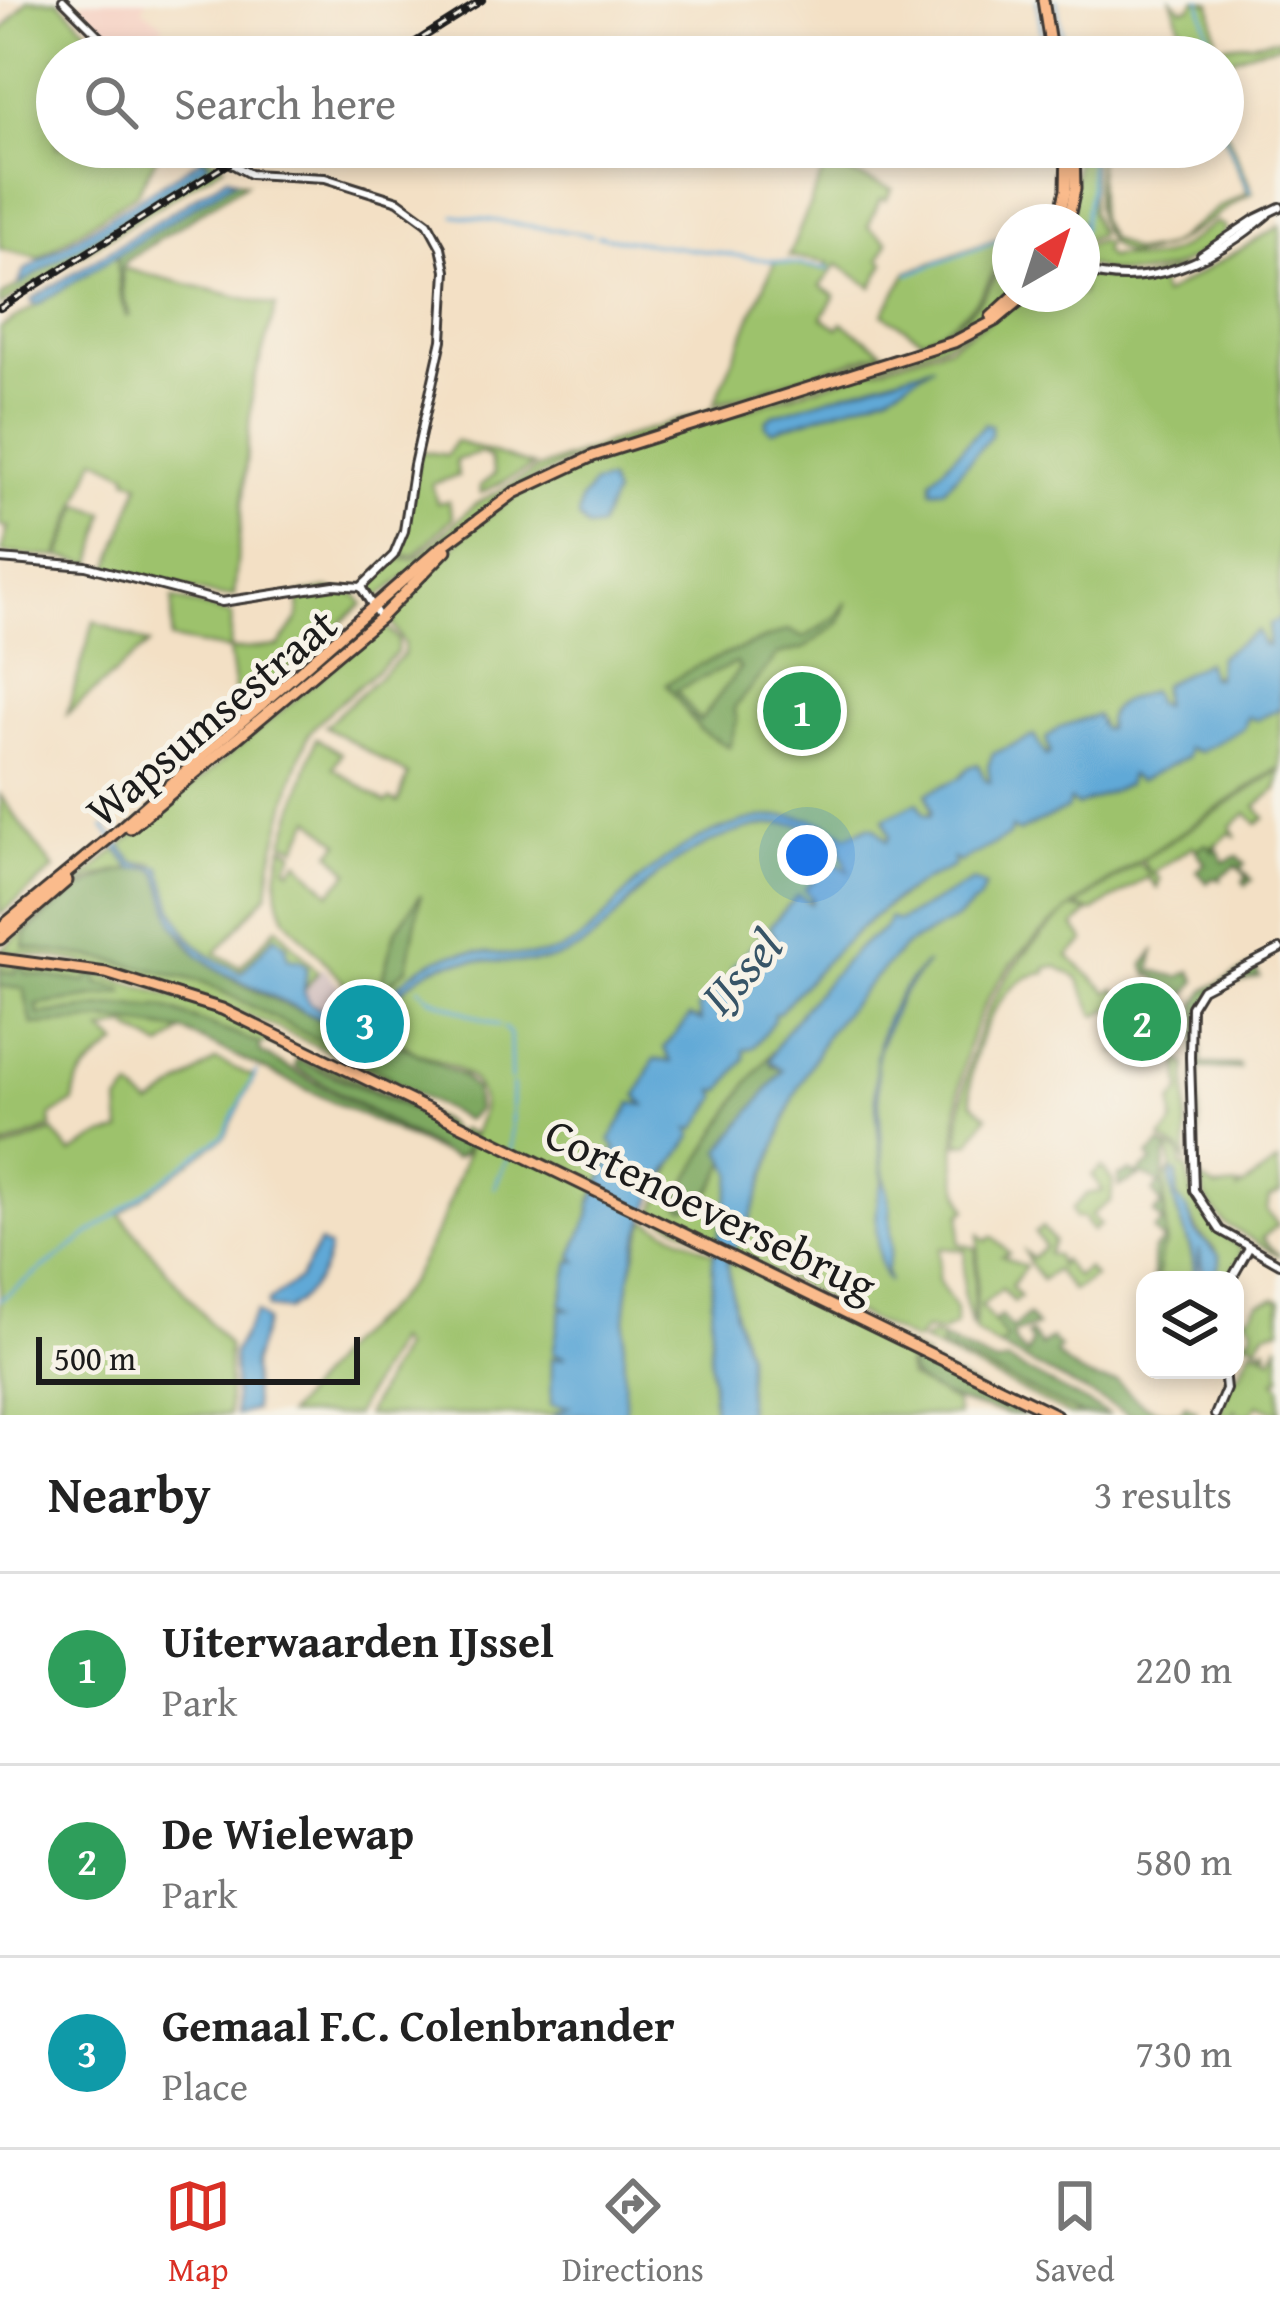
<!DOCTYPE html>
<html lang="en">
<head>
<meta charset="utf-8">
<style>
	:root { --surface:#fff; --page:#f6f6f6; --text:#222; --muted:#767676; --line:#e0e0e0; --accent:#d93025 }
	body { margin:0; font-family:"Gentium Book Plus",serif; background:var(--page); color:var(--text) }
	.controls { position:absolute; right:36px; bottom:36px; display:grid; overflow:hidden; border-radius:24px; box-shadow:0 6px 18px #0003 }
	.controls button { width:108px; height:108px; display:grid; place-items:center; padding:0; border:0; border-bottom:3px solid var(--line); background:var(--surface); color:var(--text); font:60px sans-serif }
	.compass { position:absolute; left:992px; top:204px; width:108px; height:108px; border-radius:50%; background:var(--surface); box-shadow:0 6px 18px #0003; rotate:39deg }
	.scale { position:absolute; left:36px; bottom:30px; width:324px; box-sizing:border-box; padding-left:12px; border:6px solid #1c1c1c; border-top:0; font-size:33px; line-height:42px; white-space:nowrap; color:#1c1c1c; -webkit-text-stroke:9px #f7f3e8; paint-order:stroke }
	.you { position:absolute; left:807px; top:855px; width:42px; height:42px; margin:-30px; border:9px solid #fff; border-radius:50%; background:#1a73e8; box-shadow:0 0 0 18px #1a73e833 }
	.badge { display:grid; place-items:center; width:78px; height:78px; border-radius:50%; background:var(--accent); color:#fff; font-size:39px; font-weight:700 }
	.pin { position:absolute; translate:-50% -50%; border:6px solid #fff; box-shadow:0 3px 12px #0006 }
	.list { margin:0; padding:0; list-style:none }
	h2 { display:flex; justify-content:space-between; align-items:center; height:156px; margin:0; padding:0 48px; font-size:51px }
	h2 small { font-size:39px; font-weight:400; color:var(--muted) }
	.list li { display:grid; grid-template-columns:78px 1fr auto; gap:36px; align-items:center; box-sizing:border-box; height:192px; padding:0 48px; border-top:3px solid var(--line) }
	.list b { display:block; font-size:45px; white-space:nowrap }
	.list p { margin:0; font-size:39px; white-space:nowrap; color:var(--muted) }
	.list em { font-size:39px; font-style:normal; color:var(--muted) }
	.icon { flex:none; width:66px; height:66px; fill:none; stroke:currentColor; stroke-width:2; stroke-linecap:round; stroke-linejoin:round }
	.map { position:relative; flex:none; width:1280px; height:1415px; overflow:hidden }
	.search { position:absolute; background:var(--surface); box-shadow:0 6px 18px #0003; left:36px; right:36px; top:36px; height:132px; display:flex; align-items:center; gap:30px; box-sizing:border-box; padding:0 42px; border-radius:66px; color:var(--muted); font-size:45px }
	.sheet { height:732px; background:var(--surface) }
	nav { display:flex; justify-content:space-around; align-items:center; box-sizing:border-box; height:168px; border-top:3px solid var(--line); background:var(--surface); font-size:33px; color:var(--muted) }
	nav a { display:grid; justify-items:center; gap:6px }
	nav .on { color:var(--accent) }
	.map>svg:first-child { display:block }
</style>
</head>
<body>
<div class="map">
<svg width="1280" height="1415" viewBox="0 0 1280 1415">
	<rect width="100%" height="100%" fill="#f7f3e8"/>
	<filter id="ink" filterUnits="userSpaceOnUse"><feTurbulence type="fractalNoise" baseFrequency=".00833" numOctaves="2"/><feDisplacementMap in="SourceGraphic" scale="24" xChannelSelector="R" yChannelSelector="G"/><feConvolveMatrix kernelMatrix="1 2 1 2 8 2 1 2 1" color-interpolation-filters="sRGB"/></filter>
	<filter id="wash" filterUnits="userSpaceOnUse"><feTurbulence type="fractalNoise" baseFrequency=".004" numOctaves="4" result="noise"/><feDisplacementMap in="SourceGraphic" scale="48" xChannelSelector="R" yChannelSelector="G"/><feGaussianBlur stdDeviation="2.7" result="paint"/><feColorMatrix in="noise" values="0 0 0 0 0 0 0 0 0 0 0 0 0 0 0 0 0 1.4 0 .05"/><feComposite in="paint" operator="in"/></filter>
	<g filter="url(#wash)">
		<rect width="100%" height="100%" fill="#f3e0c5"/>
		<!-- built -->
		<polygon fill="#f6d2c4" points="89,0 147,0 142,9 164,25 145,57 125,57 72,5"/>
		<!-- industrial -->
		<polygon fill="#d1bfbe" points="322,967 371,1021 362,1030 358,1024 352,1024 306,999 304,990"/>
		<!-- green -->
		<g fill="#9dc26c" stroke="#5c6f44" stroke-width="3">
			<polygon points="28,0 58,0 115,57 57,57 57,147 162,147 137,193 39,258 0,249 0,33"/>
			<polygon points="1172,0 1183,9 1191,7 1195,0 1211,3 1217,46 1280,39 1280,45 1254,50 1223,63 1223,57 1189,57"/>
			<path d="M1223,124L1253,193C1216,207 1125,305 1099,221C1092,199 1100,170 1098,147L1099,219L1110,238L1133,251L1156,250L1171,244L1217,208L1248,192L1223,135Z"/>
			<polygon points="192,147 224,165 0,306 0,297 208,163"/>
			<polygon points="1077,147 1093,147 1091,212 1099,235 1082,242 1082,222 1071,222"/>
			<polygon points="826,164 892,189 886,200 880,199 868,227 888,242 880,259 885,263 872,287 837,264 820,286 835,296 822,317 838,328 842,323 884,351 714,404 775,261 825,269 829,263 789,256"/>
			<path d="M1216,222L1226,228C1221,240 1211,246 1200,253C1162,279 1124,278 1082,264V247L1100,241L1106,244L1103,251L1109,258C1123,253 1132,260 1147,259C1173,258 1196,236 1216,222Z"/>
			<path d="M1280,226V635C1241,660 1203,683 1162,703C1104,731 1044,752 987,781C876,838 777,917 701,1016C670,1057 643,1102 614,1145L616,1149L591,1201L570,1415H366L401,1348L396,1341L355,1415H287L346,1343L391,1304L411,1280L441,1224L482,1112C485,1070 446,1066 415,1051C397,1042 384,1026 370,1012L378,983L365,1006L286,919C273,894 276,873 283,846L294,852L286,867L291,870L298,861L330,893L349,872L331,853L340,843L311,819L297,847L284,842L316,738L341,753L333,768L386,803L390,799L398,803L408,775L325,726L403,655L404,644L390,619L391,613L469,530L522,491L593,458L949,346L1031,294H1082V274L1139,281L1185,268L1159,283L1163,295Z"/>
			<path d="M1010,234V242C1000,252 998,265 991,278C977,306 952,326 923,339L883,314L908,272Z"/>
			<polygon points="117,254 120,294 129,315 123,297 122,268 276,306 253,384 234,596 217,596 109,568 140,483 127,478 128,474 96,458 57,557 1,553 8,527 0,526 0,328"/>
			<path d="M1010,269V294L983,320L947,342L568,462L511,491L378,598H372L364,589L394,559H416L473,506L539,468L622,438L928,341C960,326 982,304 998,272Z"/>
			<polygon points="455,441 534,466 481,493 480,486 495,474 490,458 481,453 456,460 458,476 432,484 437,503 448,501 453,517 415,555 400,556 419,451 447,455"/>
			<polygon points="80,505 105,513 93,564 60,557"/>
			<polygon points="327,589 357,595 363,604 238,712 229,650 171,639 173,598 232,615 230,650 279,646 298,618 300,594"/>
			<polygon points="94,621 149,644 67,714"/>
			<path d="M384,624L398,640L397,653L321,719L309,733L293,778L272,860L268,893L216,953L240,967L277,927L318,972L304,990L307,967L288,959L286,945L238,973C208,958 184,938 172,905C166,888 167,877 153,863H134L121,846Z"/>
			<path d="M1280,697V767C1234,797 1188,828 1143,858C1037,928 962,982 957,1120C955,1152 952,1179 967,1209L961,1214L959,1244L976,1248L972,1328L963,1293L965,1250L940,1248L938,1280L956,1309V1325L941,1333L925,1330L915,1342L653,1214L688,1129L742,1049L828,956L879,912L954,858L1188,748Z"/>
			<polygon points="1280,770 1277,789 1256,806 1265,818 1257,824 1247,813 1231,826 1237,838 1231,832 1213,847 1204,845 1197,850 1193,846 1154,872 1160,880 1157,888 1148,877 1092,912 1076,906 1138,863 1152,876 1142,860"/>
			<polygon points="0,795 54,869 0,915"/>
			<path d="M117,849L132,869C120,871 105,873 93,878C71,889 28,923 24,947L110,960L203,982L384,1073L399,1085C266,1021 149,964 0,951Z"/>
			<path d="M1071,908L1089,912L1074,926L1085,941L1068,956L1108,992L1114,989L1128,1001L1095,1016L1078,978L1056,966L1046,968V973C999,973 963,1061 972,1102L987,1116L970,1143L959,1144C962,1041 993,974 1071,908Z"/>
			<polygon points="0,963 100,974 214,1009 445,1122 268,1043 260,1044 165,1008 113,1006 38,1015 37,1005 122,993 96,983 90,975 88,982 24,973 24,967 17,973 0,971"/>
			<path d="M0,986L24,988L32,1025L107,1020L183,1031L162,1048L125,1026L102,1031L118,1044C99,1058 72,1076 74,1102L51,1116V1128L0,1148Z"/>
			<polygon points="1149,995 1147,1002 1163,1001 1171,1012 1167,1031 1160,1039 1170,1041 1182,1027 1184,1007 1189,1002 1187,1047 1178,1053 1116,1052 1128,1043 1143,1044 1143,1039 1131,1039 1114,1020 1136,1008 1135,1001"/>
			<polygon points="1178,1059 1187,1065 1186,1164 1181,1151 1161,1139 1173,1123 1172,1102 1181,1091"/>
			<polygon points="216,1060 254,1077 225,1136 120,1214 228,1345 229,1415 0,1415 0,1152 53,1131 71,1153 101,1136 121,1132 119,1102 131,1089 151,1106"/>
			<path d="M1169,1148L1180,1153L1181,1167L1187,1168C1190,1204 1210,1229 1240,1247L1241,1255L1228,1280H1211L1216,1270V1250C1196,1235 1193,1216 1177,1198V1174L1170,1176C1172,1213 1195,1242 1194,1280L1153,1278L1158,1274L1161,1251L1166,1244L1164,1179L1172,1167Z"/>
			<polygon points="1277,1162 1280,1193 1269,1198 1267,1211 1278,1225 1262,1238 1280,1256 1224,1223 1206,1199 1200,1178 1216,1188 1239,1186 1238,1190"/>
			<polygon points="1102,1167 1113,1182 1111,1201 1091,1215 1100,1225 1092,1231 1083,1218 1075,1218 1072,1209 1087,1194 1103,1191 1092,1175"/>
			<path d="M646,1220L914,1351L907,1366L909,1377L955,1402L958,1415H625C621,1347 622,1285 646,1220Z"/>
			<path d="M1042,1227L1054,1241L1048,1254L1056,1255L1059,1266L1062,1260L1076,1277L1087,1268L1094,1277L1073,1291L1055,1270L1042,1280C1032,1267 1030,1267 1025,1252L1032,1258L1045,1246L1035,1233Z"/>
			<polygon points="979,1234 986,1241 992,1237 1009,1253 1002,1256 1026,1267 1011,1286 1020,1297 1014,1302 1002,1289 981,1306 1008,1340 999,1347 975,1332"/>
			<polygon points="1275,1298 1280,1300 1280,1328 1265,1332 1257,1345 1262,1349 1266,1346 1268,1352 1266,1352 1250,1341 1244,1343 1243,1338 1252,1336 1253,1325 1239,1312 1248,1317 1258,1303"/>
			<polygon points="932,1336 942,1338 942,1347 1083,1415 1070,1415 921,1341"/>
			<polygon points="1278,1343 1280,1378 1275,1380 1280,1387 1280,1414 1258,1405 1250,1415 1240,1415 1235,1410 1234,1415 1218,1415 1226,1400 1229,1378 1239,1374 1252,1348 1272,1358"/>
		</g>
		<!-- forest -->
		<g fill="#7ea860" stroke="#4d623e" stroke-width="3" fill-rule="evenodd">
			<path d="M236,180L246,183L126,261C117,277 123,299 130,315L127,317L120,294L117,254Z"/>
			<path d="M847,602L840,622L805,648L777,655L734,708L737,721L729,747L700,730L666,684L699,665L788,630L804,638L836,617ZM736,663L740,668L700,721L676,690Z"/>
			<polygon points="1203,845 1209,845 1213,852 1215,845 1224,862 1238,856 1245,864 1241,869 1252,880 1246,885 1243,881 1247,877 1237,865 1220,877 1221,880 1213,878 1207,883 1197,871 1205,863 1196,851"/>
			<path d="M154,868C168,885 167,915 182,937C214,981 296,1007 345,1031L365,1028L462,1076L475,1090L477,1111L466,1120L399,1085L384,1073L203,982L110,960L24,947L26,933C66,899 97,867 154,868Z"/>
			<polygon points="421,894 407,968 378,993 395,932"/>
			<polygon points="1154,952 1151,970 1179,977 1191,971 1197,981 1184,998 1150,992 1159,982 1153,975 1149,977 1144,964"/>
			<polygon points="1254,965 1260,977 1224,986 1202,1009 1201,1064 1239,1065 1239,1069 1199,1069 1199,1143 1194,1120 1196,1005 1205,990"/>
			<polygon points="17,966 24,966 24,973 87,982 90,974 97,975 97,983 123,989 123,993 37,1005 38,1015 113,1006 165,1008 260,1044 260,1052 441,1153 183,1031 107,1020 32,1025 24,989 0,986 0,971 16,973"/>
			<path d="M771,1054V1065L783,1070L721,1150L727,1159C719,1180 706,1207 683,1208L678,1203L682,1189L747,1084Z"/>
			<polygon points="296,1060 446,1124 455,1135 461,1129 471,1134 464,1153 455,1158 445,1154 295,1067"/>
			<polygon points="1161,1144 1167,1148 1163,1178 1166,1244 1161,1251 1158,1274 1153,1278 1153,1250 1163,1241 1153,1230 1162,1222 1154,1213 1162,1206 1153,1192 1160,1183 1143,1175 1119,1186 1118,1176 1131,1171 1136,1175 1152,1162 1148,1156"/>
			<path d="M1028,1315L1037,1326L1013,1334L1016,1345L1027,1355L1032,1343L1027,1335L1031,1333L1041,1346L1051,1338L1060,1348L1056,1353C1072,1371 1093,1383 1118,1382C1141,1405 1149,1412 1181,1412L1185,1405L1197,1411L1195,1415H1130L999,1347L1007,1340L994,1321L1001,1316L1012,1329Z"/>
			<polygon points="942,1339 996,1364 1007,1361 1110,1415 1083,1415 941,1347"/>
			<path d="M916,1352L926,1357L924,1364L937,1367L1025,1415C996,1415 924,1396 909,1370Z"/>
		</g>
		<!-- water -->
		<g fill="#60a9d7" stroke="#3e627a" stroke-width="3">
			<polygon points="203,158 209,163 18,286 24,271"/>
			<polygon points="228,177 236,180 37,305 32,303 32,299"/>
			<polygon points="934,365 888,393 772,431 766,426 766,420 773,415"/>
			<polygon points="985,424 991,425 991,436 944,489 932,491 932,479"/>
			<polygon points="608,481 614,495 599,527 587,528 578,518 581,500 593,484"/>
			<path d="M1280,618V708L1257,720L1247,717L1243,728L1200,752L1188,748L1187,757L1139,781L1130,775L1127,785L1077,806L1070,800L1067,809L1018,832L1012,828L1009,836L960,862L953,859L954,866C938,875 919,882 904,893C856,927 818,968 780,1012L774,1014V1020L754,1047L744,1050L745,1058L722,1090H715L718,1097L696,1129H689L693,1135C682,1153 665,1172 656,1191C624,1260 620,1340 626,1415H552L568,1407L551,1405L552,1358L566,1357L553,1353L561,1309H569L561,1304L570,1261H577L572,1256L590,1214V1205L616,1149L610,1140L632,1103L644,1105L637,1096L654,1059L671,1062L664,1048L690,1016L701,1021L698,1008L726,978L733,980L731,969L764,933L774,936L770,926L798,895L811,904L813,899L805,889L834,863L849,871L841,851V841C787,800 699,840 654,878C626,901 606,936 572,952C524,976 472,947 428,971C409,981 395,998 379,1013L375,1008C397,986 418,963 450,955C490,945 526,967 568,947C598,932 618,898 643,877C694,832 784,791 847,836L869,826L876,828L887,841L890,836L884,819L918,802L924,814L930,816L932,811L927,793L959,778L969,767L978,764L985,780L990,782L988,766L993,754L1034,736L1046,756L1050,753L1046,738L1060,727L1096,715L1102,729H1107C1106,702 1128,699 1151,691L1156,704L1162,706V685L1206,662L1211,677H1217L1218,657L1257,631L1263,645L1268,646L1269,625Z"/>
			<polygon points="121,846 134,863 161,867 173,908 188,936 209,956 241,973 275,936 286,946 288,959 301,961 307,967 304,991 309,1003 352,1024 358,1024 362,1030 345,1031 224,973 198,955 174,924 158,872 150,868 132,869 117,849"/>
			<path d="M973,881L985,886L979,900L956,919L906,945L864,989L826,1035L793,1099L748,1225L727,1260L735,1315L747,1354V1415H714L710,1354L713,1260L733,1174L721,1150L783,1070L770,1061C778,1033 834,973 857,949C869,937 885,935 889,918L898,921Z"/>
			<path d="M927,963L900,997L876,1056L883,1168L890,1206L891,1249L886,1272L889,1282C874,1266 873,1197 883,1182C877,1097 856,1027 927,963Z"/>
			<path d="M1173,1171L1177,1174V1198L1187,1209L1196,1233L1219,1255L1220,1264L1211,1280H1204L1199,1249L1198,1280H1194C1196,1240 1171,1215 1170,1176Z"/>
			<path d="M319,1243L329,1248C324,1277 311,1292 287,1310L268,1308V1302L300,1278Z"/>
			<polygon points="256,1312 266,1321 252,1364 254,1410 235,1415 233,1353"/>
		</g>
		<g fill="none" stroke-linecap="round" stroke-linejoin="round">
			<!-- stream -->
			<g stroke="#60a9d7" stroke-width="3">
				<polyline points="1037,0 1045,57"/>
				<polyline points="1056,0 1066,57"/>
				<polyline points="1200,0 1209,36"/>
				<polyline points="1191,57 1210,46 1210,42"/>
				<polyline points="1223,133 1250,192"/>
				<polyline points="455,215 592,235"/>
				<polyline points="1045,222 1056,196 1061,147"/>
				<polyline points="1082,235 1090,189 1090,147"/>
				<polyline points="598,236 830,269"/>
				<polyline points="909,274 1010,236"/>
				<polyline points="104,827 120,848"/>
				<polyline points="418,987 430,998 499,1026"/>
				<polyline points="504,1028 510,1034 511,1080"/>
				<polyline points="494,1188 511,1150 512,1085"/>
				<polyline points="0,1300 224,1135 256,1072"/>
			</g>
		</g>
	</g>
	<g filter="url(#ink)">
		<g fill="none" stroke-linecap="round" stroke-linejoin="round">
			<defs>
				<g id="minor">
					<polyline points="63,0 120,57"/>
					<polyline points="201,147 250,174 325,178 398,201 428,223 441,247 446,271 442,340 414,465 404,531 394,555 361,587"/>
					<polyline points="1201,255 1255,219 1280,207"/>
					<path d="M1082,270C1148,292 1216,259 1267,215"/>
					<polyline points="0,559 86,566 222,602 334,585 361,587"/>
					<polyline points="361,587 380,618"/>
					<polyline points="1280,949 1202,989 1191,1007 1190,1057 1194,1190 1220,1230 1280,1264"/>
					<polyline points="1231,1280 1249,1248"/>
					<polyline points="1215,1415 1226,1389 1224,1370"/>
				</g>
				<g id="major">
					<polyline points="1043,0 1052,57"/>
					<polyline points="1058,222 1066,190 1067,147"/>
					<polyline points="1068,222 1075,189 1074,147"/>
					<polyline points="991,317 1016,294"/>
					<polyline points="130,828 380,618 446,550"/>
					<polyline points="0,928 108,839 440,548 514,493 593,456 954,342 996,320 1027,294"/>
					<polyline points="0,939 67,881"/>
					<polyline points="0,959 106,973 222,1009 1056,1415"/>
				</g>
			</defs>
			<!-- minor casing -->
			<use href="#minor" stroke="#3c3935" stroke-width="12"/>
			<!-- major casing -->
			<use href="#major" stroke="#3c3935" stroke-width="15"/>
			<!-- minor -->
			<use href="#minor" stroke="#fff" stroke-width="6"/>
			<!-- major -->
			<use href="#major" stroke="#fabb8c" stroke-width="9"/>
			<defs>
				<g id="rail">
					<polyline points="392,57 482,0"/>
					<polyline points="0,308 254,147"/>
				</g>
			</defs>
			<!-- rail casing -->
			<use href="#rail" stroke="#1c1c1c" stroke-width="8"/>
			<!-- rail -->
			<use href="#rail" stroke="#f7f3e8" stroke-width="3" stroke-dasharray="9" stroke-linecap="butt"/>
		</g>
	</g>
	<g text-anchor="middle" stroke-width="10" stroke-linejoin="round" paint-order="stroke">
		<!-- street labels -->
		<g font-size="45" fill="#1c1c1c" stroke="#f7f3e8">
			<text transform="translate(211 717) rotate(-40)" y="16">Wapsumsestraat</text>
			<text transform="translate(711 1209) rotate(26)" y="16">Cortenoeversebrug</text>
		</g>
		<!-- water labels -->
		<g font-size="48" font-style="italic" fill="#375467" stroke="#f7f3e8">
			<text transform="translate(741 971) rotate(-48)" y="17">IJssel</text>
		</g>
	</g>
</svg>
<div class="controls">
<button><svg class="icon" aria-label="layers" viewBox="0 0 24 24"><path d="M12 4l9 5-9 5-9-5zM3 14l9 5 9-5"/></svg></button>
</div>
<svg class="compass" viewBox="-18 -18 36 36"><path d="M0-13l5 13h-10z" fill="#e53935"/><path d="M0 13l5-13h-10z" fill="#767676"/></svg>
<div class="scale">500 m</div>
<div class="you"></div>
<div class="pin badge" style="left:802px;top:711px;background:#2e9e5b">1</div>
<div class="pin badge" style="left:1142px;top:1022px;background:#2e9e5b">2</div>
<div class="pin badge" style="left:365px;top:1024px;background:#0f9aa8">3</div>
<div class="search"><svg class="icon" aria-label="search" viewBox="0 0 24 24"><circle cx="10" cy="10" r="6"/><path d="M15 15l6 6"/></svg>Search here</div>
</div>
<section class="sheet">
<h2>Nearby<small>3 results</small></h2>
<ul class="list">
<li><span class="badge" style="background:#2e9e5b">1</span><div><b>Uiterwaarden IJssel</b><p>Park</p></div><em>220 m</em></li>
<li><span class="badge" style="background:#2e9e5b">2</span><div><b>De Wielewap</b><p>Park</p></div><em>580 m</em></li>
<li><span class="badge" style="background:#0f9aa8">3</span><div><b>Gemaal F.C. Colenbrander</b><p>Place</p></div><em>730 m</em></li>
</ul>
</section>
<nav>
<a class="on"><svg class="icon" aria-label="map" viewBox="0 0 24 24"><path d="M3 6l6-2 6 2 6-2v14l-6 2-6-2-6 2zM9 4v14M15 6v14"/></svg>Map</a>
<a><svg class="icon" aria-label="directions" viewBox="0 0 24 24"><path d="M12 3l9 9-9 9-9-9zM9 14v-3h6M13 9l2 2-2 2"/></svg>Directions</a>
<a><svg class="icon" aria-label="saved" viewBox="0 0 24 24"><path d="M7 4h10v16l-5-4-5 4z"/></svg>Saved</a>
</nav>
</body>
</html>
